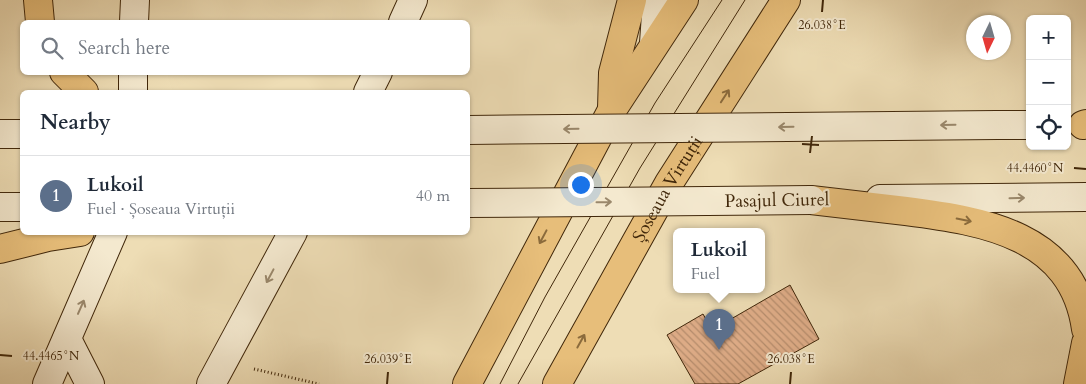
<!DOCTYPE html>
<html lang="en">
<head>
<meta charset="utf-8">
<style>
	:root { --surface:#fff; --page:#f2f2f3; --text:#1f2937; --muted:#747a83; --line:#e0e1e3; --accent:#8f2418 }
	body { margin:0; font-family:Cardo,serif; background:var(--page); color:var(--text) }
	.controls { position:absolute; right:15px; top:15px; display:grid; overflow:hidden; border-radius:8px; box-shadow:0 1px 4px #0004 }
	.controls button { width:45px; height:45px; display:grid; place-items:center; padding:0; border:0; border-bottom:1px solid var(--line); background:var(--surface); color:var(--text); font:25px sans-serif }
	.compass { position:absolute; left:966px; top:15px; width:45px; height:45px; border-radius:50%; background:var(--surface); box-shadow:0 1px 4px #0004; rotate:185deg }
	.you { position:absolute; left:580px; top:184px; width:18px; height:18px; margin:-12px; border:4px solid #fff; border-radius:50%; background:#1a73e8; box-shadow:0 0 0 8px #1a73e833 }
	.badge { display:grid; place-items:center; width:32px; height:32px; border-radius:50%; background:var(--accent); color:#fff; font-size:16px; font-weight:700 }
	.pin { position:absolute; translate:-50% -41px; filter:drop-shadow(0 1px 2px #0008) }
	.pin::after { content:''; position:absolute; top:26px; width:18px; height:15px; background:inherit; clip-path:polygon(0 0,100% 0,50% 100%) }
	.popup { position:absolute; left:673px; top:228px; width:92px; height:65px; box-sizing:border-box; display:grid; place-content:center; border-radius:8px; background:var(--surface); filter:drop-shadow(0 1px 4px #0005); font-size:16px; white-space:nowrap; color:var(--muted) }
	.popup b { font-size:19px; color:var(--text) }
	.popup::after { content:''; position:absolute; left:50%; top:100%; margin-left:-10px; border:10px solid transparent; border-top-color:var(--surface) }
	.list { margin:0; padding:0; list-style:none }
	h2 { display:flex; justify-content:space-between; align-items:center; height:65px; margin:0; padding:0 20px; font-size:21px }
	h2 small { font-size:16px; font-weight:400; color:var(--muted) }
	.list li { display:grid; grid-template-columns:32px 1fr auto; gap:15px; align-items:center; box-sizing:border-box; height:80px; padding:0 20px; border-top:1px solid var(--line) }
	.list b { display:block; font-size:19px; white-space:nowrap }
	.list p { margin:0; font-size:16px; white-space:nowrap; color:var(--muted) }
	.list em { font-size:16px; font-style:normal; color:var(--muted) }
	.icon { flex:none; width:28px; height:28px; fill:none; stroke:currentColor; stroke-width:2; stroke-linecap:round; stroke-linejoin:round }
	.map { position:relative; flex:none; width:1086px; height:384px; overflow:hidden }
	.search { position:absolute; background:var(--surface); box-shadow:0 1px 4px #0004; left:20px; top:20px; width:450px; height:55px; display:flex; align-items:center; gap:12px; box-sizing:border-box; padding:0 18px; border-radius:8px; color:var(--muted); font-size:19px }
	.panel { position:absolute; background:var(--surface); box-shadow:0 1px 4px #0004; left:20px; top:90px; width:450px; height:145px; border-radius:8px }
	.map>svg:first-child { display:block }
</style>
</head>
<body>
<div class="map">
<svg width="1086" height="384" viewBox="0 0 1086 384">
	<defs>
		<pattern id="building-back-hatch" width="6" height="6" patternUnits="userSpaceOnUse" patternTransform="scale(1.25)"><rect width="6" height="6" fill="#dfad88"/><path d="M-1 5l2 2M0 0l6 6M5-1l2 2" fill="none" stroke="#b68d6d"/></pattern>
	</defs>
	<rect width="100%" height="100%" fill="#eeddb5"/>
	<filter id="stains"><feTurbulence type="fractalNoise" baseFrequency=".004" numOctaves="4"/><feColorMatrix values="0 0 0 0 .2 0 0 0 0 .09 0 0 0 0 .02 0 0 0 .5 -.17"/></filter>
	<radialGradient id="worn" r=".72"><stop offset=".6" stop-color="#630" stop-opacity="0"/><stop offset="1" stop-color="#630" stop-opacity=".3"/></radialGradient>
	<!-- building -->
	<polygon fill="url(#building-back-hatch)" stroke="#40270a" points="790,285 819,339 738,384 695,384 667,335 703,314 712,330"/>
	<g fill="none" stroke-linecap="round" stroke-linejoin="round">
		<defs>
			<g id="secondary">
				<polyline points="134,22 135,0"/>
				<polyline points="403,22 413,0"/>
				<polyline points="654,43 657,0"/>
				<polyline points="133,92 133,72"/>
				<polyline points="368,92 378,72"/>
				<polyline points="997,125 1030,125"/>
				<polyline points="0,134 22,134"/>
				<polyline points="880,199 1086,197"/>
				<polyline points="0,207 22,207"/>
				<polyline points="67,339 90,384"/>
				<polyline points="47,384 113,232"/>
				<polyline points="211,384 293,232"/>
			</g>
			<g id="primary">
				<polyline points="38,0 40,22"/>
				<polyline points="64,72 84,92"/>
				<polyline points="612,109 613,73 632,0"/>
				<polyline points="1083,125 1086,124"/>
				<path d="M811,200C843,204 874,207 906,211C984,221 1073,235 1086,329"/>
				<polyline points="0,249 48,237 80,232"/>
				<polyline points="467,384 612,110 684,0"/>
				<path id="s1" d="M557,384L669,183L786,0"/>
				<polyline points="1078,384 1086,343"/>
			</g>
		</defs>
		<!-- secondary casing -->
		<use href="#secondary" stroke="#40270a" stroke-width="30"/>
		<!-- primary casing -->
		<use href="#primary" stroke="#40270a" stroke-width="30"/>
		<!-- path -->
		<polyline stroke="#40270a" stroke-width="3" stroke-dasharray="1 2.5" stroke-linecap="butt" points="254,369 319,384"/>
		<!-- secondary -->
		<use href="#secondary" stroke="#f4e9cf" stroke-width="28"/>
		<!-- primary -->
		<use href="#primary" stroke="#e7be7a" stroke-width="28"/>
		<!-- tram -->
		<g stroke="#40270a" stroke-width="1">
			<polyline points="500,384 545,297 655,103 722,0"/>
			<polyline points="518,384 640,168 745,0"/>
		</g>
		<defs>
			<g id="secondary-bridge">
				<polyline points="468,130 997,125"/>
				<polyline points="468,203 811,200"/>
			</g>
		</defs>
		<!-- secondary-bridge casing -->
		<use href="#secondary-bridge" stroke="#40270a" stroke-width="30" stroke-linecap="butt"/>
		<!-- secondary-bridge -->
		<use href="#secondary-bridge" stroke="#f4e9cf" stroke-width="28"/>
	</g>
	<!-- one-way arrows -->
	<defs><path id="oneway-shaft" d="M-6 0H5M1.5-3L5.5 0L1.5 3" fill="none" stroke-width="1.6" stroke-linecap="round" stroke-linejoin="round" transform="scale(1.25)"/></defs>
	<g stroke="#8b6b3c">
		<use href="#oneway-shaft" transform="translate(725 96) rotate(-57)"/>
		<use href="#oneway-shaft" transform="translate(964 220) rotate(11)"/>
		<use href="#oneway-shaft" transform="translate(543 237) rotate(118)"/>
		<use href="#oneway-shaft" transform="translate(581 341) rotate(-61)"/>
	</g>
	<g stroke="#9a886c">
		<use href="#oneway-shaft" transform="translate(948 125) rotate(179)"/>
		<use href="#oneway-shaft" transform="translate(786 127) rotate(179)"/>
		<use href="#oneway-shaft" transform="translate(571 129) rotate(179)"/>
		<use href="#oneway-shaft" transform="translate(1017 198) rotate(-1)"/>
		<use href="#oneway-shaft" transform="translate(604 202) rotate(-1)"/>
		<use href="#oneway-shaft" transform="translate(270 276) rotate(118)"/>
		<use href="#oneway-shaft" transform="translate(81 307) rotate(-66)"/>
	</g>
	<!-- ticks -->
	<path fill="none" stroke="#40270a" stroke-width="2" d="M822,12L823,0M802,144L819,145M810,153L812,136M1074,168L1086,169M0,355L12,356M387,384L388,372M790,384L791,372"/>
	<g text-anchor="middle" stroke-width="4" stroke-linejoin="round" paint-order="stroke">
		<!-- street labels -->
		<g font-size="18" fill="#40270a" stroke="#f4e9cf">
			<text dy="6" stroke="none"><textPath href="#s1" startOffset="224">Șoseaua Virtuții</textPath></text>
			<text transform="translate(777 200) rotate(-1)" y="6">Pasajul Ciurel</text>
		</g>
	</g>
	<g font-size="12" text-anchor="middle" fill="#40270a" stroke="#f4e9cf" stroke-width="4" stroke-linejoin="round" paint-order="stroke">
		<text x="822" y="29">26.038°E</text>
		<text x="1035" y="172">44.4460°N</text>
		<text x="51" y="360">44.4465°N</text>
		<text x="388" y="363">26.039°E</text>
		<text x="791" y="363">26.038°E</text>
	</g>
	<rect width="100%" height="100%" filter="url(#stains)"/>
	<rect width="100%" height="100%" fill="url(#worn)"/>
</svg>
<div class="controls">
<button>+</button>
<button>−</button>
<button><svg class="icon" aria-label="locate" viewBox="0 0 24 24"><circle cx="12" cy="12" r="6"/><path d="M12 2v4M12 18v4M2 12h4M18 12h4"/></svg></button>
</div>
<svg class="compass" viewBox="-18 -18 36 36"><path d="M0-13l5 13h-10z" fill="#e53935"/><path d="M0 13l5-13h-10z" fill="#747a83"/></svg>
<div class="you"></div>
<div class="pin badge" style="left:719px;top:350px;background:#5c6f8a">1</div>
<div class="popup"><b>Lukoil</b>Fuel</div>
<div class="search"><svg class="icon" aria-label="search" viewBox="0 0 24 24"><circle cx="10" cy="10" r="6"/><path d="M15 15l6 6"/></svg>Search here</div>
<section class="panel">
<h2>Nearby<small></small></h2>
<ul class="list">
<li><span class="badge" style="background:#5c6f8a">1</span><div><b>Lukoil</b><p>Fuel · Șoseaua Virtuții</p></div><em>40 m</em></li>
</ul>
</section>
</div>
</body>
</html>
